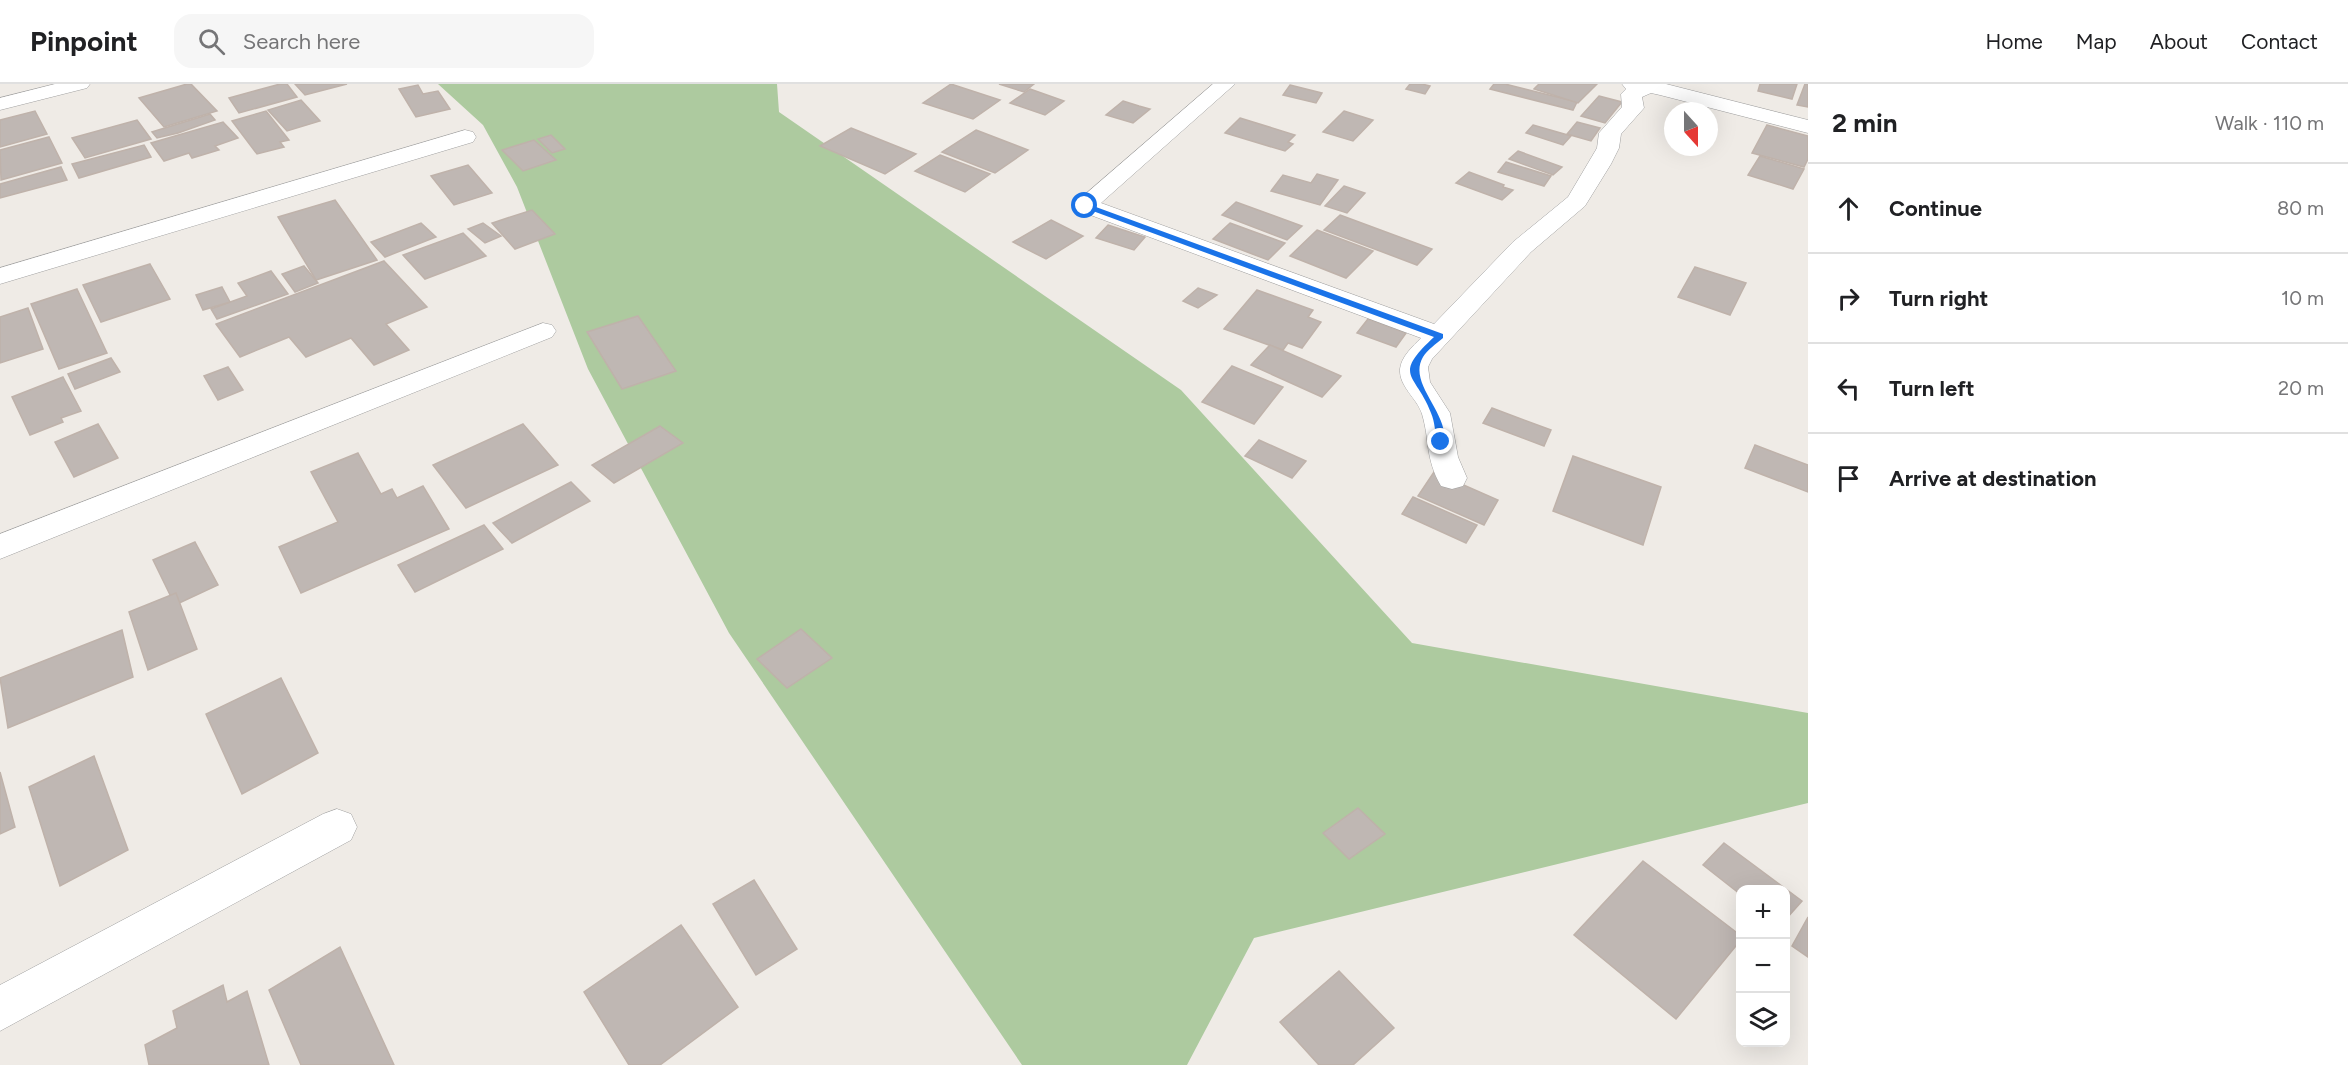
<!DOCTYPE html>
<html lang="en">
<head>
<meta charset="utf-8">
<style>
	:root { --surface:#fff; --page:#f6f6f6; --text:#202124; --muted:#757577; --line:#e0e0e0 }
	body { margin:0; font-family:Figtree,sans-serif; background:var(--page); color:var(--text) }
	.controls { position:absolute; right:18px; bottom:18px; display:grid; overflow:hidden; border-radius:12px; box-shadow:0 6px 24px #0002 }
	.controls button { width:54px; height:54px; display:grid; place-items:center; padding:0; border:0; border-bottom:2px solid var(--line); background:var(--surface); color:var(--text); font:30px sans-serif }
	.compass { position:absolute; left:1664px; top:18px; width:54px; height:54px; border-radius:50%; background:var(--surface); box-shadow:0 6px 24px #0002; rotate:159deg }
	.stop { position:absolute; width:18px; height:18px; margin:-14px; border:4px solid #1a73e8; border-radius:50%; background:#fff }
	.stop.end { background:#1a73e8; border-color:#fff; box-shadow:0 2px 6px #0008 }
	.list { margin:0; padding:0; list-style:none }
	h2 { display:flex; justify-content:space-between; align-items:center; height:78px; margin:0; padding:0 24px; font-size:26px }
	h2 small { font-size:20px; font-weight:400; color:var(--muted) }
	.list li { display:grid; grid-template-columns:39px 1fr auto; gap:18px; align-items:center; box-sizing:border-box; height:90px; padding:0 24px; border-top:2px solid var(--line) }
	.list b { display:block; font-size:22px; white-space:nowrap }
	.list em { font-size:20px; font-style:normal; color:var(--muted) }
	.icon { flex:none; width:33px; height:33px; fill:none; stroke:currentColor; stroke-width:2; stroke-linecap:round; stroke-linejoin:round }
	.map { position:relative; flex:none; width:1808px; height:981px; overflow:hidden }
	header { display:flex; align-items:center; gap:36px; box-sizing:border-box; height:84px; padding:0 30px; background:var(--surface); border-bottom:2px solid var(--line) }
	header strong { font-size:28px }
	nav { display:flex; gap:33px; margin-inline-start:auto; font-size:21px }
	.search { width:420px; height:54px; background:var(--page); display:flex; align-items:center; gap:15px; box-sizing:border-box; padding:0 21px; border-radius:18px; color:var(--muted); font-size:22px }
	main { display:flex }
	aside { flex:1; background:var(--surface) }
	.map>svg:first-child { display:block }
</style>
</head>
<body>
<header>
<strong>Pinpoint</strong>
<div class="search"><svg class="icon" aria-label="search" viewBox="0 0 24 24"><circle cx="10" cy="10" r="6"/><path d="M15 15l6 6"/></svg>Search here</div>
<nav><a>Home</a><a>Map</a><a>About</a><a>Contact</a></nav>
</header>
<main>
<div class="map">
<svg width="1808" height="981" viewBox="0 0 1808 981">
	<rect width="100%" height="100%" fill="#efebe6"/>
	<!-- forest -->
	<polygon fill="#adca9f" points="438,0 777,0 779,28 1181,306 1412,559 1808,629 1808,719 1254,854 1187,981 1022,981 729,549 588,285 517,103 483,41"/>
	<!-- building -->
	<g fill="#bfb7b3" stroke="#bfb2aa" stroke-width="1.5">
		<polygon points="187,0 191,0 217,27 164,43 139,14"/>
		<polygon points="280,0 287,0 297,13 239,29 229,14"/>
		<polygon points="295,0 347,0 305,11"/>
		<polygon points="951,0 1000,16 973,35 923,19"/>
		<polygon points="999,0 1034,0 1024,8"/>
		<polygon points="1410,0 1422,0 1430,2 1425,10 1406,5"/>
		<polygon points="1494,0 1505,0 1577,18 1573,26 1490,5"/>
		<polygon points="1539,0 1597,0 1578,19 1534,5"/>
		<polygon points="1760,0 1797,0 1792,15 1758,7"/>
		<polygon points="1805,0 1808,0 1808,23 1797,21"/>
		<polygon points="418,1 423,10 438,7 450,25 416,33 399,5"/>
		<polygon points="1290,1 1322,9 1316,19 1283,11"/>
		<polygon points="1030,5 1064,17 1045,31 1010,19"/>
		<polygon points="1599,12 1622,18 1605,39 1581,32"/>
		<polygon points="301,16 320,37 287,47 268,26"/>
		<polygon points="1123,17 1139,22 1150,25 1133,39 1106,31"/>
		<polygon points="35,27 47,50 0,63 0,36"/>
		<polygon points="266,27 289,56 280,58 284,63 257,70 232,37"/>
		<polygon points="1344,27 1373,36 1353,57 1323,48"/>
		<polygon points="210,30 215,36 178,49 157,54 152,48"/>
		<polygon points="1240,34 1295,51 1288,58 1293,60 1285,67 1225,49"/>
		<polygon points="137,36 151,55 85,74 72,54"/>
		<polygon points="223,38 238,54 215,62 219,66 192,74 189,69 164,77 151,59"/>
		<polygon points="1577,38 1600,44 1591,57 1567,50"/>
		<polygon points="1533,41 1571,52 1563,61 1526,49"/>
		<polygon points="1767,41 1808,52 1808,75 1804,83 1752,69"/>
		<polygon points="851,44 916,70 885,90 820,62"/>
		<polygon points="976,46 1028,66 995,89 942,68"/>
		<polygon points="551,51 565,65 552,69 538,55"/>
		<polygon points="49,53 62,79 1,96 0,66"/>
		<polygon points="534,56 556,76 523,87 502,66"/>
		<polygon points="144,61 151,73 79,94 72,80"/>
		<polygon points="1518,67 1562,83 1553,91 1509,75"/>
		<polygon points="940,71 990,90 965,108 915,87"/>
		<polygon points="1760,72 1804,85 1793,105 1748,91"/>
		<polygon points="1506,78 1551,92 1544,102 1498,88"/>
		<polygon points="468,81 492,109 454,121 431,92"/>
		<polygon points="61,83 67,96 0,114 0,100"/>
		<polygon points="1469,88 1504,101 1503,103 1513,106 1502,116 1456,99"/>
		<polygon points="1317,90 1338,96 1320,121 1271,107 1283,91 1311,99"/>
		<polygon points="1344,102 1365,109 1347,129 1325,122"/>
		<polygon points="335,116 377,176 316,196 278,133"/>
		<polygon points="1236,118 1302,142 1287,156 1222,131"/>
		<polygon points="532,126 555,150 515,165 492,139"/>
		<polygon points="1340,131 1432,165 1417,181 1324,146"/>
		<polygon points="1051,136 1083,152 1046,175 1013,158"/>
		<polygon points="421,139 436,153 385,173 371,158"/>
		<polygon points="483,139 501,152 485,159 468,145"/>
		<polygon points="1230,139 1285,159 1268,176 1213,155"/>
		<polygon points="1108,141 1145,153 1134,166 1096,154"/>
		<polygon points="1317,146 1373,167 1346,194 1290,172"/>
		<polygon points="463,149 486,172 425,195 403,171"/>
		<polygon points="384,177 427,223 386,240 409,266 374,281 351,254 306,273 289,253 240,273 216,240"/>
		<polygon points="150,180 170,215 101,238 83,201"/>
		<polygon points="304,182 318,199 295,208 282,190"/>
		<polygon points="1695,183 1746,199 1730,231 1678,213"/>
		<polygon points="271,187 288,210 217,235 211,225 247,212 238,199"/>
		<polygon points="222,203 230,218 203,226 196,211"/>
		<polygon points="1198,204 1217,211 1198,224 1183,217"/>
		<polygon points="77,205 107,269 59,285 31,220"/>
		<polygon points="1257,206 1313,226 1308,233 1321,238 1302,264 1288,259 1283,266 1224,245"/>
		<polygon points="28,224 43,265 0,279 0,233"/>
		<polygon points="638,232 676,287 622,305 587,248"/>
		<polygon points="1368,235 1406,249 1396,263 1357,249"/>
		<polygon points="1270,261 1341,292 1322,313 1251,281"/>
		<polygon points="111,274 120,288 75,305 68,290"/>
		<polygon points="1232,282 1283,303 1254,340 1202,318"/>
		<polygon points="228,283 243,306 218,316 204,292"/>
		<polygon points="63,293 81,327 61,334 63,338 30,351 12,313"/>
		<polygon points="1492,324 1551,346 1544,362 1483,339"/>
		<polygon points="98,340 118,374 74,393 55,358"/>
		<polygon points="523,340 558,381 466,424 433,381"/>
		<polygon points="660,342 683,359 614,399 592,381"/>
		<polygon points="1259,356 1306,377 1292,394 1245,372"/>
		<polygon points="1755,361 1808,381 1808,408 1745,384"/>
		<polygon points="358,369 381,410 392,405 397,414 423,402 449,445 301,509 279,463 338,438 311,388"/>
		<polygon points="1573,372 1661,403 1643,461 1553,427"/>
		<polygon points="1434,388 1498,416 1484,441 1418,412"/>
		<polygon points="571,398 590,417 512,459 493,439"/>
		<polygon points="1413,413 1477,441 1466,459 1402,430"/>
		<polygon points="484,441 503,465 415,508 398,481"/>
		<polygon points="195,458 218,501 175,521 153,476"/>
		<polygon points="176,509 197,565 148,586 129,528"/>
		<polygon points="801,545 832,574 787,604 757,575"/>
		<polygon points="122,546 133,593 8,644 0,594"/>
		<polygon points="281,594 318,669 242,710 206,630"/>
		<polygon points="94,672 128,766 60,802 29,703"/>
		<polygon points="0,688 15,743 0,750"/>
		<polygon points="1358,724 1385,750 1349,775 1323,749"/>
		<polygon points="1724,759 1802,817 1786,835 1786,806 1740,806 1740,810 1703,781"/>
		<polygon points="1643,777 1740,851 1740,857 1676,935 1574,851"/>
		<polygon points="754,796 797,865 756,891 713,820"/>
		<polygon points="1808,833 1808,873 1792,862"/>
		<polygon points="681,841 738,923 660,981 629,981 584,908"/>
		<polygon points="340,863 394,981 301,981 269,906"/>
		<polygon points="1339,887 1394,944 1353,981 1319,981 1280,938"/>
		<polygon points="223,901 227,918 247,907 269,981 149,981 145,961 177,944 173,927"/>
	</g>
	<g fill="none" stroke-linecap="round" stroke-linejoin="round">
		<defs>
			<g id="minor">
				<polygon points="55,0 90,0 87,4 0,26 0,14"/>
				<path d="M1213,0H1235L1101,119L1434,240L1513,158L1568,113L1597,64L1599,49L1622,23L1621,10L1626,5L1622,0H1666L1808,36V49L1660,11L1651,9L1642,13L1644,24L1621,50L1619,64L1611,80L1585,122L1531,168L1432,275L1428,283L1430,298L1450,329L1458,373L1467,394L1463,402L1452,405L1441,402C1425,374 1430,357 1422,330C1417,314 1399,303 1400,285C1401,273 1413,262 1421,254L1077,126L1073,121Z"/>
				<polygon points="465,46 473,48 476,53 473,58 0,200 0,184"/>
				<polygon points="543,239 552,241 556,247 552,253 0,475 0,450"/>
				<polygon points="337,725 351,730 357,743 351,756 0,947 0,901 323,730"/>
			</g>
		</defs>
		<!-- minor casing -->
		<use href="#minor" stroke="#a0a0a0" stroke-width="1"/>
		<!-- minor -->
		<use href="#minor" fill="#fff" fill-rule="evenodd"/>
	</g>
	<!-- route -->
	<path fill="#1a73e8" d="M1085,119L1443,250V254C1436,260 1427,266 1423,273C1407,300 1450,329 1444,360L1437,358C1435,349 1435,338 1431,329C1416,289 1391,293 1434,253L1082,123Z"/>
</svg>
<div class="controls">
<button>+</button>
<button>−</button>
<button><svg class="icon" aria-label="layers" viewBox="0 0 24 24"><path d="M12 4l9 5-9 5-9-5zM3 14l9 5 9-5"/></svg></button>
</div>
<svg class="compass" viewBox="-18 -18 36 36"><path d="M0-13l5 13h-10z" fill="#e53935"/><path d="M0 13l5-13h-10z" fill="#757577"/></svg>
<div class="stop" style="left:1085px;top:122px"></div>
<div class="stop end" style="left:1441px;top:358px"></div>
</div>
<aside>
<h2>2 min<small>Walk · 110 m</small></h2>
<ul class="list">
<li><svg class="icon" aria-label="ahead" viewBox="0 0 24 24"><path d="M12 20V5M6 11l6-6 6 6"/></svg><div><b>Continue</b></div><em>80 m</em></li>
<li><svg class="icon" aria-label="right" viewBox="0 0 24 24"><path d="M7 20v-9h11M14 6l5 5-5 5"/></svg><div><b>Turn right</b></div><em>10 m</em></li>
<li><svg class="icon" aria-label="left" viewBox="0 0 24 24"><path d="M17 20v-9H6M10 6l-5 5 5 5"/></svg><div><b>Turn left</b></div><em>20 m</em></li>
<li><svg class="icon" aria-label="arrive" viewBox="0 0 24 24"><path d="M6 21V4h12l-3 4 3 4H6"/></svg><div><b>Arrive at destination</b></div></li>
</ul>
</aside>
</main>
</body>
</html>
